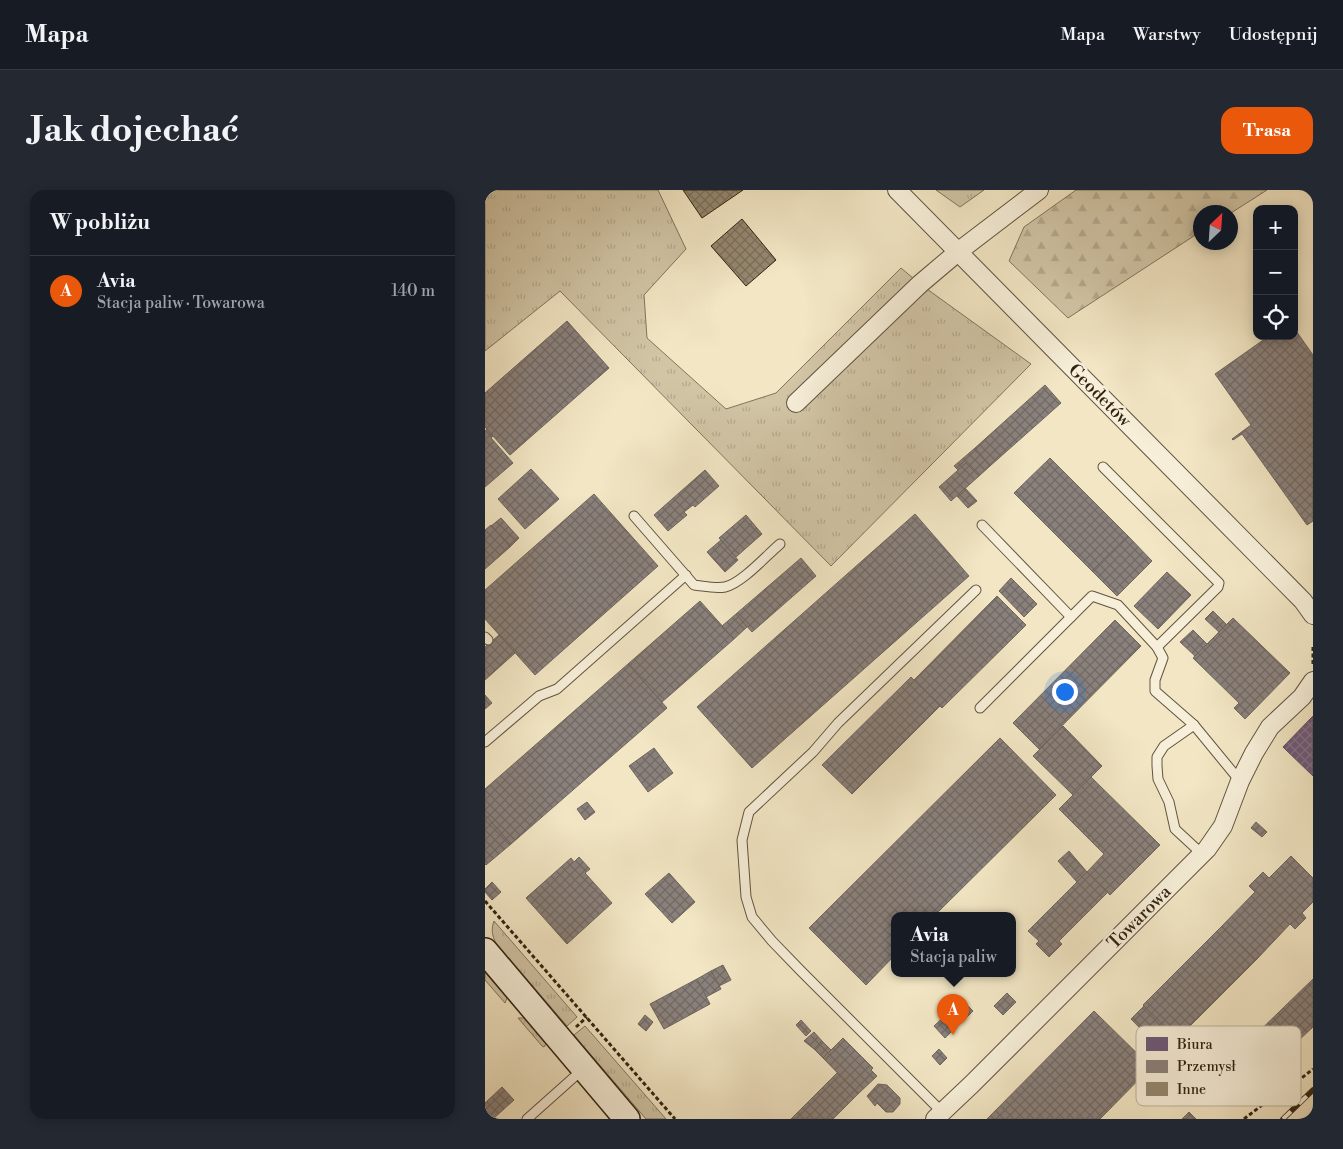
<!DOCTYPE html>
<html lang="pl">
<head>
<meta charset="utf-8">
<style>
	:root { --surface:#171b24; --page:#242831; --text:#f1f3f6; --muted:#9ea1a6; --line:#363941; --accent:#ea580c }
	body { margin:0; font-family:"Libre Bodoni",serif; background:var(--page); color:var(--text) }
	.controls { position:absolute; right:15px; top:15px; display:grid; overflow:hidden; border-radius:10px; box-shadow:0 2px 12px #0003 }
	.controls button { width:45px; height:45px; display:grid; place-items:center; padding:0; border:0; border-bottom:1px solid var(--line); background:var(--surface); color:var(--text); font:25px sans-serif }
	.compass { position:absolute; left:708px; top:15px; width:45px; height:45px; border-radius:50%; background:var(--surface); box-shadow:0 2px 12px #0003; rotate:25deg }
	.you { position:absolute; left:579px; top:501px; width:18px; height:18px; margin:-12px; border:4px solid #fff; border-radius:50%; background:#1a73e8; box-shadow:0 0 0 8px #1a73e833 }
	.badge { display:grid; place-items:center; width:32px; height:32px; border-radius:50%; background:var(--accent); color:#fff; font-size:16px; font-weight:700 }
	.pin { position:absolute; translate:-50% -41px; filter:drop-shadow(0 1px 2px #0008) }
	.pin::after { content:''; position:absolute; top:26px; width:18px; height:15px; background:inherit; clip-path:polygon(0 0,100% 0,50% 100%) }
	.popup { position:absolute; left:406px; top:722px; width:125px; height:65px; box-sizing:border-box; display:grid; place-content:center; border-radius:10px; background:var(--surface); filter:drop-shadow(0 1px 4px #0005); font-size:16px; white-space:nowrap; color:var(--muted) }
	.popup b { font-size:19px; color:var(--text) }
	.popup::after { content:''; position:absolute; left:50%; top:100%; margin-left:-10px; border:10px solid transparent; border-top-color:var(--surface) }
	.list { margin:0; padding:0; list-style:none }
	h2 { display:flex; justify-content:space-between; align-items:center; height:65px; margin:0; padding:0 20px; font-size:21px }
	h2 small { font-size:16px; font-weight:400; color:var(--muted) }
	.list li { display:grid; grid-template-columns:32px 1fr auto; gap:15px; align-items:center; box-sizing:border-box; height:70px; padding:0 20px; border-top:1px solid var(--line) }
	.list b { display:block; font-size:19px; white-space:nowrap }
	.list p { margin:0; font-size:16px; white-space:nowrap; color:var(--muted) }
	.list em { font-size:16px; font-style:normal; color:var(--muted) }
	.icon { flex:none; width:28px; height:28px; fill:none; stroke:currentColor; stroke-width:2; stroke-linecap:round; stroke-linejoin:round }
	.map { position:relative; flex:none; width:828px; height:929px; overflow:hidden; border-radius:15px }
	header { display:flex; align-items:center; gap:30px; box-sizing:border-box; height:70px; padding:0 25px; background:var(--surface); border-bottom:1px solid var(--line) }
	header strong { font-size:24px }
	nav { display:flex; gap:28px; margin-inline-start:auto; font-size:18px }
	.intro { display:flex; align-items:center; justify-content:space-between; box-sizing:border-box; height:120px; padding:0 30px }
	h1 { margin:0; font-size:35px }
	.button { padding:12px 22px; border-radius:15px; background:var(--accent); color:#fff; font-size:18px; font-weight:700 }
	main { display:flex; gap:30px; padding:0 30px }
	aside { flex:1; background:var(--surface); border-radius:15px; box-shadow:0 2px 12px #0003 }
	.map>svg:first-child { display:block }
</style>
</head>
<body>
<header>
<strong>Mapa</strong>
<nav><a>Mapa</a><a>Warstwy</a><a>Udostępnij</a></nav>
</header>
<div class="intro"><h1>Jak dojechać</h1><a class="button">Trasa</a></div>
<main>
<aside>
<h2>W pobliżu<small></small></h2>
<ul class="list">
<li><span class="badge">A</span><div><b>Avia</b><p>Stacja paliw · Towarowa</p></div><em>140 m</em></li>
</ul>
</aside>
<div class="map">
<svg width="828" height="929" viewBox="0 0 828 929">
	<defs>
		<pattern id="grass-tufts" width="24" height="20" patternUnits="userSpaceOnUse" patternTransform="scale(1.25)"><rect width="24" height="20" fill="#d1c5a6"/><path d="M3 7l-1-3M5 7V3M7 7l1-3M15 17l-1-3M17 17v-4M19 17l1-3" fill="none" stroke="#b4a98e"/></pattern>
		<pattern id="forest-firs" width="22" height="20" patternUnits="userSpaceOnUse" patternTransform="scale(1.25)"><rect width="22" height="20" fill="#d1c5a6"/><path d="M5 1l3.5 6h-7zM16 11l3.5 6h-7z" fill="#b4a98e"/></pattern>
		<pattern id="offices-cross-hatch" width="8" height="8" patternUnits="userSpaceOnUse" patternTransform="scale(1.25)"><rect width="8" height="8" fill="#6d597a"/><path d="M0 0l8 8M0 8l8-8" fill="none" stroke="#82728a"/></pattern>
		<pattern id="industry-cross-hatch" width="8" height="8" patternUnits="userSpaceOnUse" patternTransform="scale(1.25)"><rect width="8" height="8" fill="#8a817c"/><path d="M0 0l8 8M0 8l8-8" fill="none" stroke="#716964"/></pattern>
		<pattern id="building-cross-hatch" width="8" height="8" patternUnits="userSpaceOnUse" patternTransform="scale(1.25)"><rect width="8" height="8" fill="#958870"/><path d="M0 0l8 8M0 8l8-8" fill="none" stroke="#7a6f5b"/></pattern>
	</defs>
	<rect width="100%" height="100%" fill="#f2e6c4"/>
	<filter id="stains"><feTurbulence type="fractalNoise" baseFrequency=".004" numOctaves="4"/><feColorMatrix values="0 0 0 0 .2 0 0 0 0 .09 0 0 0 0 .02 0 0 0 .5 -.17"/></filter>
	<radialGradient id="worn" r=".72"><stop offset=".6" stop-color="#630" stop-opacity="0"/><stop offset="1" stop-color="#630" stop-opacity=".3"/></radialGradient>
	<!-- grass -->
	<g fill="url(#grass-tufts)" stroke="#81745d">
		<polygon points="0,0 173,0 201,59 159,105 162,148 241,219 291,203 416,78 435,94 546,174 346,376 75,101 0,161"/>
		<polygon points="451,0 499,0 475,17"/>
		<path d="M9,731L92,827L82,836L11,753C7,746 6,739 9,731Z"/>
		<polygon points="0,782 22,808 20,813 0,790"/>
		<polygon points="33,828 39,828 61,854 59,857 57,856"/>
		<polygon points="100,836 181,929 161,929 89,845"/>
	</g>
	<!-- forest -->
	<polygon fill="url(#forest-firs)" stroke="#81745d" points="591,0 782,0 746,23 716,22 715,42 583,128 524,71 539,37"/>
	<!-- offices -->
	<polygon fill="url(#offices-cross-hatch)" stroke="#5b495b" points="828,526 828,586 798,557"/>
	<!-- industry -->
	<g fill="url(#industry-cross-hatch)" stroke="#6f655d">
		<polygon points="82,131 124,178 25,265 0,237 0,203"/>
		<polygon points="809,138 828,165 828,331 822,335 757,244 748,250 747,249 766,235 730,184 784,146 809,146"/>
		<polygon points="560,195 576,213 505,276 490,258"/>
		<polygon points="2,239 8,246 6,248 28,273 0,297 0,241"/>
		<polygon points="490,258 505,276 494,286 481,273 473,280 469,276"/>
		<polygon points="565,268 643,346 607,381 529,303"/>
		<polygon points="481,273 494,286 466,311 454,297"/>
		<polygon points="46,279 74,309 40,339 13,309"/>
		<polygon points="220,280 234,296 210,317 208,315 199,322 202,325 183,341 169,325"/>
		<polygon points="480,298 492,311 483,318 472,306"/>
		<polygon points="109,304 173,376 50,485 0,429 0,400"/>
		<polygon points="430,324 484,386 267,578 212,517"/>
		<polygon points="261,325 277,344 251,367 234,348"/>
		<polygon points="16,328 34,348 25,357 6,336"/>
		<polygon points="6,335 25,357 0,379 0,340"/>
		<polygon points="643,346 667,371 632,406 607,381"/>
		<polygon points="236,350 253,370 240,382 222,362"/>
		<polygon points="316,368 331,386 267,442 251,424"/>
		<polygon points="682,382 706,405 673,439 649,416"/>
		<polygon points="526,388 552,414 539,427 514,401"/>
		<polygon points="512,406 541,435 457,518 429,490"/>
		<polygon points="215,411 249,449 177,512 143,474"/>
		<polygon points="728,421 741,434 734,442 720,429"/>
		<polygon points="251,424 262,437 249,449 237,436"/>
		<polygon points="748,428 805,483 760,529 749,518 754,513 708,468"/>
		<polygon points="630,430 656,456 554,559 528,533"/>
		<polygon points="708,440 722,454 710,466 695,452"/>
		<polygon points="14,445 30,463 0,490 0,457"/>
		<polygon points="143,474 182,518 26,654 0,625 0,599"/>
		<polygon points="426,487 455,516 367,604 337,575"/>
		<polygon points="0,505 7,513 0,519"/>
		<polygon points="578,536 617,576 588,605 548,566"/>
		<polygon points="515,548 571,605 449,726 409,726 409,766 381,795 324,738"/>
		<polygon points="169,558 188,583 163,602 144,576"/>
		<polygon points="606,587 675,655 625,705 602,682 619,664 574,619"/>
		<polygon points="102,612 110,622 100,630 92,619"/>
		<polygon points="0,625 26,654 1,675 0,674"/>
		<polygon points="771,632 782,642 777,647 766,638"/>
		<polygon points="584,661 602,682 592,692 573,671"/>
		<polygon points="806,666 828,688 828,712 817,723 821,728 810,739 805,734 771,770 737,736 770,702 764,696 778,682 784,688"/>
		<polygon points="94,667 105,679 100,683 127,713 82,754 41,708 86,668 89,672"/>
		<polygon points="602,682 623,702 574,751 577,754 564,767 551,754 554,751 543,741"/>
		<polygon points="184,683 210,712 187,733 160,704"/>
		<polygon points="7,692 16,702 7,710 0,702 0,699"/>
		<polygon points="737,736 771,770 692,849 658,815"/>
		<polygon points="238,775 246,790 234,796 226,781"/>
		<polygon points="226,781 236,799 221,807 212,789"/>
		<polygon points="212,789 225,814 179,839 165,814"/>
		<polygon points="828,789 828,837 784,878 761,854"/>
		<polygon points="522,803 531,812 518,825 509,816"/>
		<polygon points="477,810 488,821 460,848 449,836"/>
		<polygon points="659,816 697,853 683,867 646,829"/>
		<polygon points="609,821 666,877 615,929 502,929"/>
		<polygon points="160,825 168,832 161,841 153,834"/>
		<polygon points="316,830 326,841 321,846 311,835"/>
		<polygon points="329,842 337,851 329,859 319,851"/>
		<polygon points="358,848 388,878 386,880 392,886 373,904 338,868"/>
		<polygon points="337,851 346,860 338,868 329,859"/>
		<polygon points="454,859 462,868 455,875 447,866"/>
		<polygon points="352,883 373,904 348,929 306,929"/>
		<polygon points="393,894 402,895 415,908 415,914 408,922 401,922 392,913 390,916 382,906"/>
		<polygon points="17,897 29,910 8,929 0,929 0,913"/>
		<polygon points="704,922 711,929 697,929"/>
	</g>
	<!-- building -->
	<g fill="url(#building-cross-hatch)" stroke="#312314">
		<polygon points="198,0 258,0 217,28"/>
		<polygon points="257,29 291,70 261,96 226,56"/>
	</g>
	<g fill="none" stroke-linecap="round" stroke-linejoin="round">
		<defs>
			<g id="lane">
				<polyline points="618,277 734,393 733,397 672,457"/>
				<path d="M149,326L209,395C219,396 230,399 240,397C256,394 282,365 295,354"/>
				<polyline points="497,335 586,427"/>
				<polyline points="0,447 3,450"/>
				<polyline points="495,518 607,406 633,415 672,457 678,468 670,490 670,501 709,535 755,591"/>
				<polyline points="709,535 679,556 672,567 672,576 673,589 684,612 690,639 717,664"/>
				<polyline points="0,552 54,506 72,499 201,385"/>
				<polyline points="457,922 316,781 287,751 267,727 261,707 257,650 264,622 328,562 353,533 491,400"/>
				<polyline points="42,929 97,880"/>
			</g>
			<g id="street">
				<polyline points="412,0 818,411 828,425"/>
				<polyline points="311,213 435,94 474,61 554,0"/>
				<polyline points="450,929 487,894 722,659 738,636 755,591 769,563 785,537 817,507 828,491"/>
			</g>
			<polyline id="secondary" points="0,761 142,929"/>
		</defs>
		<!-- lane casing -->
		<use href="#lane" stroke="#615440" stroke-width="11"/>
		<!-- street casing -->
		<use href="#street" stroke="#615440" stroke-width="20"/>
		<!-- secondary casing -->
		<use href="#secondary" stroke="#312314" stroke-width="28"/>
		<!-- path -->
		<g stroke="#312314" stroke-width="3" stroke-dasharray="4 2.5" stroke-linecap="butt">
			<polyline points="828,457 828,474"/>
			<polyline points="0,711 190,929"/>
			<polyline points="91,837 102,827"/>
			<polyline points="759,929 785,909 804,898 828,879"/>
		</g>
		<!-- lane -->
		<use href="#lane" stroke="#f7efd9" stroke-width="9"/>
		<!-- street -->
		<use href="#street" stroke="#f7efd9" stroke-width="18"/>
		<!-- secondary -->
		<use href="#secondary" stroke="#f7efd9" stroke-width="25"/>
		<defs>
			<polyline id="rail" points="798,929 828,900"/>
		</defs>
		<!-- rail casing -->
		<use href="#rail" stroke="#312314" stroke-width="5.5"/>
		<!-- rail -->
		<use href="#rail" stroke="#f7efd9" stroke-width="4" stroke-dasharray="11" stroke-linecap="butt"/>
	</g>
	<g text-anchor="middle" stroke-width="5" stroke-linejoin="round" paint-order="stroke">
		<!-- street labels -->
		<g font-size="18" fill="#312314" stroke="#f7efd9">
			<text transform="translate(615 205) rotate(45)" y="6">Geodetów</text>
			<text transform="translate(654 727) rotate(-45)" y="6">Towarowa</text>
		</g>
	</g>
	<!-- legend -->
	<rect x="651" y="836" width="165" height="80" rx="8" fill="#f7efd9" stroke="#bcb29e" stroke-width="1"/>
	<rect x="661" y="847" width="22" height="14" fill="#6d597a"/>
	<rect x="661" y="870" width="22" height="13" fill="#8a817c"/>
	<rect x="661" y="892" width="22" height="14" fill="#958870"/>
	<g font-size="14" fill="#312314">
		<text x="692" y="859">Biura</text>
		<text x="692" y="881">Przemysł</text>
		<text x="692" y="904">Inne</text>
	</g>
	<rect width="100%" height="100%" filter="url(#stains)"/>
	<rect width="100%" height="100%" fill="url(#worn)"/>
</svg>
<div class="controls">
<button>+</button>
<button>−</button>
<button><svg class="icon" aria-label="locate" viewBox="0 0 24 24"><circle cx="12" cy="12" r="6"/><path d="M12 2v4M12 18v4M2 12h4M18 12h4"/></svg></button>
</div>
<svg class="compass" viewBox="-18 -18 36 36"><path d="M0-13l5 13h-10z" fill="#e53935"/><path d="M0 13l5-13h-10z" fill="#9ea1a6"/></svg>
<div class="you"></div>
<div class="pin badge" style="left:468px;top:845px">A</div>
<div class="popup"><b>Avia</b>Stacja paliw</div>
</div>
</main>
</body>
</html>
